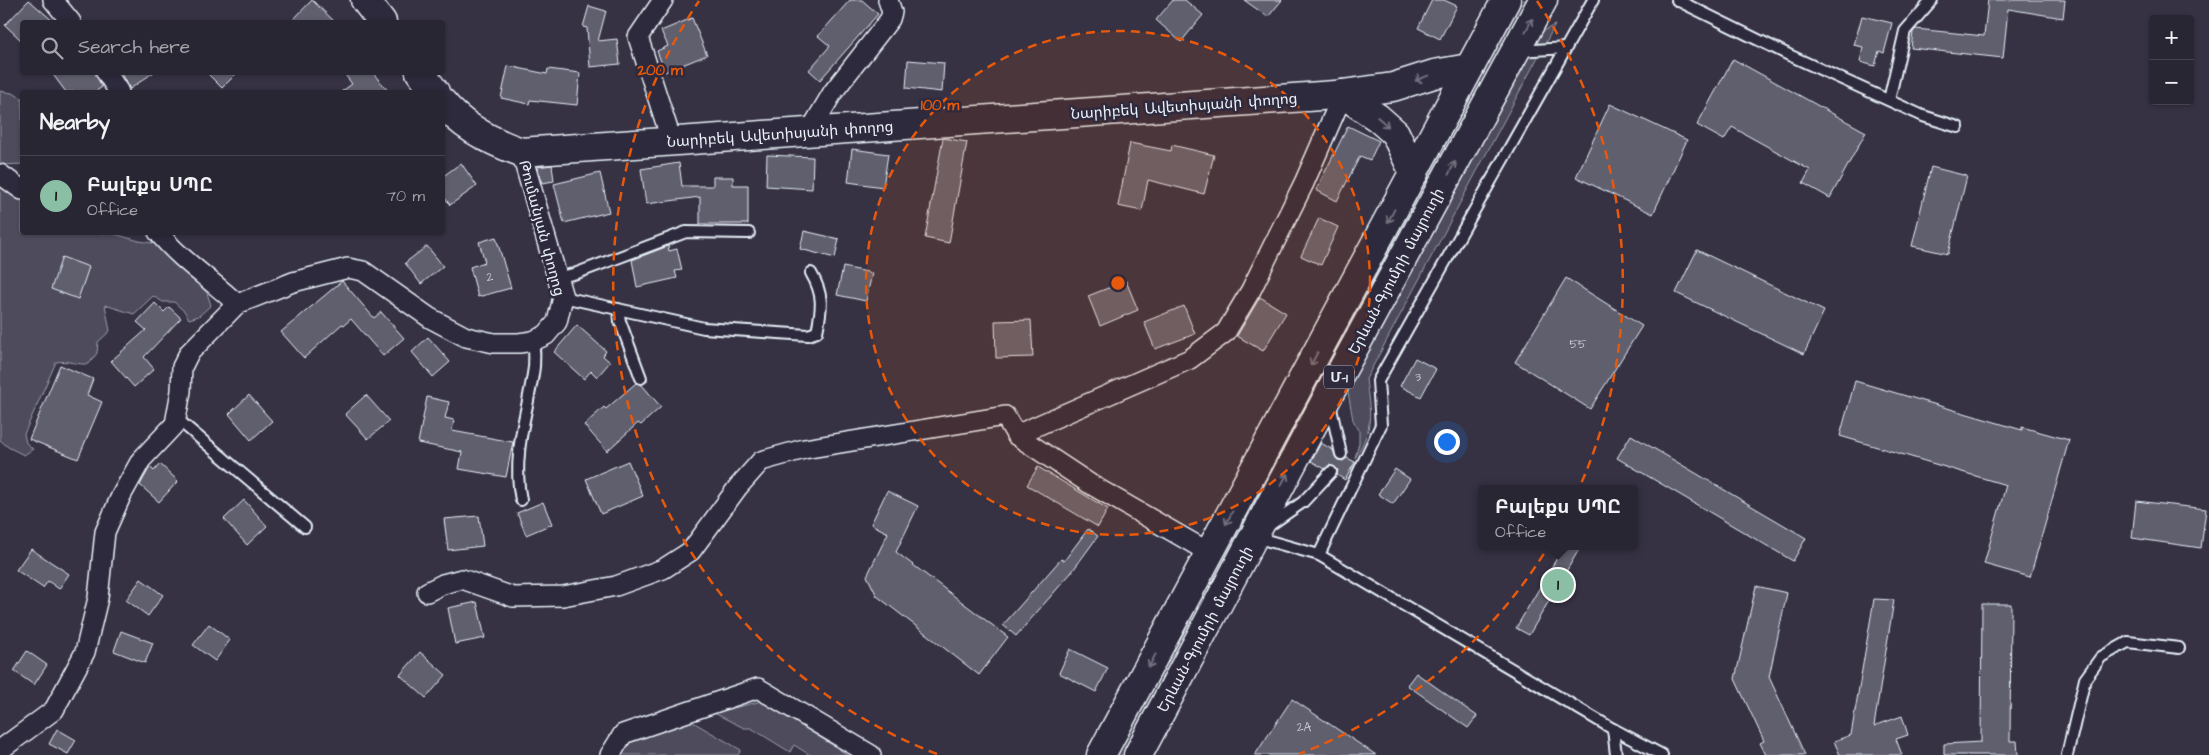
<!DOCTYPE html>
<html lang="en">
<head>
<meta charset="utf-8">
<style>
	:root { --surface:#282633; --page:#302e3b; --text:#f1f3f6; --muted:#a5a5ac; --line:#44434e; --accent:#8abfa5 }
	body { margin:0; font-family:"Architects Daughter","Noto Sans Armenian",sans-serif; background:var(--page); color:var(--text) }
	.controls { position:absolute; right:15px; top:15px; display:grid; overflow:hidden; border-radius:5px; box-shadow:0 1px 4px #0004 }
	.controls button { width:45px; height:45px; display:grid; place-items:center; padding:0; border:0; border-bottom:1px solid var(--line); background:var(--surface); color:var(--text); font:25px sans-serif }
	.you { position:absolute; left:1446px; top:441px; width:18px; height:18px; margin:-12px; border:4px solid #fff; border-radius:50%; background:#1a73e8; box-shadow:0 0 0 8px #1a73e833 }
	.badge { display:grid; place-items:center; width:32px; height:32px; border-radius:50%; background:var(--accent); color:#111; font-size:16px; font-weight:700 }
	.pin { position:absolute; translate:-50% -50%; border:2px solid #fff; box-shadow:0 1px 5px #0006 }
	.popup { position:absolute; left:1478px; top:485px; width:160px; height:65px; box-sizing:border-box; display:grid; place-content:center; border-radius:5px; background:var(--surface); filter:drop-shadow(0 1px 4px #0005); font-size:16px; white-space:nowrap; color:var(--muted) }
	.popup b { font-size:19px; color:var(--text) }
	.popup::after { content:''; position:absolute; left:50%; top:100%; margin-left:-10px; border:10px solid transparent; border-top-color:var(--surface) }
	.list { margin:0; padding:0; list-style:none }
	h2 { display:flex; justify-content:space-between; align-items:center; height:65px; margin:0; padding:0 20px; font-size:21px }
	h2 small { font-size:16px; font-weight:400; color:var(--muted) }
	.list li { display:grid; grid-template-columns:32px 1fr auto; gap:15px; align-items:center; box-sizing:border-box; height:80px; padding:0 20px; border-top:1px solid var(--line) }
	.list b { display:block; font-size:19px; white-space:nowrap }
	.list p { margin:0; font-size:16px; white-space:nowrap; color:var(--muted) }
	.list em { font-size:16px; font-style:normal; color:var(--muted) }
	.icon { flex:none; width:28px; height:28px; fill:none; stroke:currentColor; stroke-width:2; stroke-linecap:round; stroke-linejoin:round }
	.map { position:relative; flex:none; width:2209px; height:755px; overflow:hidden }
	.search { position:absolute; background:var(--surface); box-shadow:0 1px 4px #0004; left:20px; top:20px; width:425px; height:55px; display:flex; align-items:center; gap:12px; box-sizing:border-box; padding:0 18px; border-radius:5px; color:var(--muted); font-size:19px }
	.panel { position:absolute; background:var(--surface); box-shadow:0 1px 4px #0004; left:20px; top:90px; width:425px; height:145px; border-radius:5px }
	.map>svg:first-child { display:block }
</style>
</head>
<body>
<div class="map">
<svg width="2209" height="755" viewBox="0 0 2209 755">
	<rect width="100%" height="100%" fill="#363244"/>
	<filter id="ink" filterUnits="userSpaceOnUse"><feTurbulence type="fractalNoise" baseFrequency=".02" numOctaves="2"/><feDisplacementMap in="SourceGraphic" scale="10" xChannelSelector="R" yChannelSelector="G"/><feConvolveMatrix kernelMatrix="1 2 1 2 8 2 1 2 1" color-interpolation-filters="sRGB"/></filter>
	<g filter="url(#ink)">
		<!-- green -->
		<g fill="#4d4b5c" stroke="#9a9eaa">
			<polygon points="1517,0 1532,0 1125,755 1110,755"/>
			<path d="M1555,25L1366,379C1370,415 1375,425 1355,458L1359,443V430L1353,420L1346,381L1541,32Z"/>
			<path d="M0,91L12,93L22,98V164L2,165L22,196V232L111,233L139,241L159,244L207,293L211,305L199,316L189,319L185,312L174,302H163L153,296L134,314L105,305L110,331L98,342L97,353L89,364C77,365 68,360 56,362L24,434L26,443L33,449L24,455L8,447L0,440Z"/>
			<polygon points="762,701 848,755 810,755 794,745 790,752 751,728 744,728 714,713"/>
			<polygon points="686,718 741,750 738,755 622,755 635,735"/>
		</g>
		<!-- building -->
		<g fill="#605e6e" stroke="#e8f1f8">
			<polygon points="29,0 54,22 22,22 22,41 5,25"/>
			<polygon points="312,0 335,22 291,22"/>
			<polygon points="850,0 862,0 878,14 820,80 809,70 830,46 818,36"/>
			<polygon points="1173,0 1185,0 1203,15 1181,42 1156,20"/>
			<polygon points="1244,0 1282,0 1268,17"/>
			<polygon points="1432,0 1444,0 1457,6 1440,39 1418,28"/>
			<polygon points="1988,0 2065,0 2063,18 2008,9 2003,58 1911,48 1913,32 1916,29 1984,36"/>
			<polygon points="589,6 606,11 598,41 617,39 620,64 590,67 587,28 583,27"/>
			<polygon points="1862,16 1892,23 1884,53 1879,51 1875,66 1860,62 1863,47 1854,45"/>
			<polygon points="692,18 707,55 665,72 657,51 668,46 661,31"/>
			<polygon points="1733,59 1866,132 1830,198 1803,183 1810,170 1732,127 1724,140 1697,125"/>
			<polygon points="908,60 944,63 942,92 906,88"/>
			<polygon points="508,66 547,74 548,69 580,73 577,105 530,100 529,104 501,98"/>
			<polygon points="51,72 95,72 102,87 95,92 66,92"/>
			<polygon points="120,72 154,72 130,89"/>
			<polygon points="206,72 238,72 222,88"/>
			<polygon points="343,72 372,72 389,92 341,92 352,84"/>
			<polygon points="1610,104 1687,140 1653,214 1576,177"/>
			<polygon points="1348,126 1379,141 1370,160 1360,156 1337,201 1316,190"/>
			<polygon points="943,138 967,142 949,243 925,238"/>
			<polygon points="1130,143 1171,151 1172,145 1214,155 1204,194 1148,180 1142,211 1118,206"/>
			<polygon points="852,149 888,154 883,187 848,182"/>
			<polygon points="767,155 813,157 812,189 766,186"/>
			<polygon points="461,163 477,186 450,205 442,194 442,177"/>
			<polygon points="679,163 682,186 713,186 713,177 733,177 733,185 748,185 748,224 700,224 700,197 646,204 641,169"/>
			<polygon points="552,165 554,181 542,183 537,167"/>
			<polygon points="1931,167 1967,176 1948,254 1912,246"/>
			<polygon points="600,173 609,212 564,223 554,184"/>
			<polygon points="1319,218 1338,227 1321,265 1301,256"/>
			<polygon points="804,231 839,239 835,258 800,249"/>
			<polygon points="496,237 511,288 478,297 470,267 485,262 479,242"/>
			<polygon points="427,246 443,266 421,284 405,263"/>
			<polygon points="668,246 669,251 677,249 682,270 675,271 677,278 637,287 632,260"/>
			<polygon points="1697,250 1824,311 1804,354 1676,293"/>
			<polygon points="62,257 89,267 78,299 51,289"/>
			<polygon points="843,267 872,273 866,301 837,295"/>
			<polygon points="1566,278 1642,326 1590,409 1515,362"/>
			<polygon points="342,281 374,318 381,312 404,338 383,356 351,319 344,325 342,324 304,358 281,332"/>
			<polygon points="1126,281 1138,310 1100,326 1088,296"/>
			<polygon points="1260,297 1286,313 1263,351 1237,336"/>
			<polygon points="155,303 164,312 169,307 181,318 144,357 154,369 134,387 111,361 146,330 137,322"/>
			<polygon points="1184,306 1195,334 1155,349 1144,322"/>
			<polygon points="1031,320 1033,357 996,358 995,321"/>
			<polygon points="577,325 606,351 603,356 610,362 597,377 591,371 584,379 554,352"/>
			<polygon points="428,337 450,362 433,377 412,352"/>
			<polygon points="1415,358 1436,369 1421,397 1400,386"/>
			<polygon points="60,365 93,379 87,395 102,402 78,459 29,439"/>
			<polygon points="1855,381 2022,430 2022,427 2069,440 2030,577 1984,564 2006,485 1840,436"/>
			<polygon points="636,383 642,385 661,407 641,425 638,423 607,451 584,425 604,407 606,409"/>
			<polygon points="249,395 272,421 251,440 229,414"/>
			<polygon points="366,395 389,421 368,439 345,414"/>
			<polygon points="427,397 449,402 445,418 454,420 452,431 513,442 506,477 459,469 462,452 418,443"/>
			<polygon points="1631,435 1806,538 1793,561 1617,458"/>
			<polygon points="1321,443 1333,450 1336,458 1338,460 1343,461 1347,458 1355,462 1345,480 1337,475 1338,470 1335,467 1329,465 1325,469 1311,461"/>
			<polygon points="628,461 643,496 601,514 586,479"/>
			<polygon points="160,464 178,481 159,502 140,485 150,467 154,471"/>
			<polygon points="1038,467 1108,509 1098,527 1027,485"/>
			<polygon points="1395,469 1410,479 1393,504 1378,494"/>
			<polygon points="887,491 918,506 896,552 1008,637 979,675 877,596 867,576 888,533 871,524"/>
			<polygon points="244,500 267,526 247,545 224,519"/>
			<polygon points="2136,501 2206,509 2201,548 2132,538"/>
			<polygon points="543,502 552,524 526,535 517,513"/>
			<polygon points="479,516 483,546 448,550 444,519"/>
			<polygon points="1088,529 1098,536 1071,573 1016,636 1003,625 1061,559 1064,561"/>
			<polygon points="1564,546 1581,546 1529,635 1516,628"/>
			<polygon points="31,549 69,574 59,589 48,581 43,588 16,570"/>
			<polygon points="141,579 163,595 148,616 126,600"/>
			<polygon points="1756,586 1787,593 1769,677 1805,755 1766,755 1760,743 1764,741 1735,679"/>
			<polygon points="1874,599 1894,600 1874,726 1902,716 1908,735 1896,739 1902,755 1840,755 1834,741 1851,735"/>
			<polygon points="477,602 485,638 455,644 448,608"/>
			<polygon points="1982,604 2011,604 2010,741 2017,741 2018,755 1944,755 1944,744 1981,742"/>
			<polygon points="209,624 230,640 215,661 193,645"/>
			<polygon points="121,631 153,643 145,663 114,651"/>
			<polygon points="1070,649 1108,668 1096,692 1059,673"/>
			<polygon points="27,651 47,665 34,685 14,671"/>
			<polygon points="420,652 446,675 426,698 400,675"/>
			<polygon points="1416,673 1477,716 1468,728 1407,685"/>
			<polygon points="1292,699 1376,755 1255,755"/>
			<polygon points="57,729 76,740 68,754 49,744"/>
		</g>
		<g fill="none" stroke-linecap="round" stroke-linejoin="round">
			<defs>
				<g id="lane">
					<polyline points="1677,0 1789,55 1923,116 1958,127"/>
					<polyline points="1518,51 1566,48"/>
					<polyline points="1889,100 1905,31 1932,0"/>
					<polyline points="557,278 577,273 686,232 749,233"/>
					<path d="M563,297L704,328L808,335L817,332C822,307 824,295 811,273"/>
					<polyline points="618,309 620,321 641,378"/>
					<polyline points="1330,404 1341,454"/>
					<polyline points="176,418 305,527"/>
					<path d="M521,500C514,467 521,433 528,401C532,378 537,364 533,341"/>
					<polyline points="1267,527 1303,502 1331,472"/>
					<polyline points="1255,537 1319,555 1613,729 1662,755"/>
					<polyline points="1319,555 1381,425 1378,381 1593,0"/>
					<polyline points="1613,729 1616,755"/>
					<polyline points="2067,755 2085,679 2101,657 2128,642 2179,648"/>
				</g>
				<g id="street">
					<polyline points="53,0 71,22"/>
					<polyline points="663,0 638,37 672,142"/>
					<polyline points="106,72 119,92"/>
					<polyline points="810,131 833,92 890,19 892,12 888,0"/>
					<polyline points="0,174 22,190"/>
					<path d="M158,232C180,260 212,280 237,304L293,282L348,268L363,271L430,318L466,337L494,343H519L533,341L546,335L557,322L563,297L521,152"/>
					<polyline points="1016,435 1190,359 1226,332 1251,290 1304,183 1343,94"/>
					<polyline points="427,592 443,584 462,579 513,597 563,596 616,586 663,569 691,551 738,487 761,461 804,449 1005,416 1016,435 1090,484 1210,553"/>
					<polyline points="0,750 54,710 85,652 98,598 105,532 121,496 141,460 175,424 181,391 182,367 189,353 237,304"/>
					<polyline points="610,755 623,734 758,688 871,755"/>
				</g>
				<g id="secondary">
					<polyline points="365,0 382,22"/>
					<polyline points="420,72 435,92"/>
					<polyline points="1343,94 1378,118 1395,133 1414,173"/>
					<path d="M442,102C462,127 492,142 521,152L1335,95L1393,87L1434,74L1469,68"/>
				</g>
				<g id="highway">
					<polyline points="1101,755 1506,0"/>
					<polyline points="1138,755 1328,396 1543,0"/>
				</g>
			</defs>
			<!-- lane casing -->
			<use href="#lane" stroke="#e8f1f8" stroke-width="14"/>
			<!-- street casing -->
			<use href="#street" stroke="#e8f1f8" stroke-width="22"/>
			<!-- secondary casing -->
			<use href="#secondary" stroke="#e8f1f8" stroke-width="31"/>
			<!-- highway casing -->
			<use href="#highway" stroke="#e8f1f8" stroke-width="31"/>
			<!-- lane -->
			<use href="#lane" stroke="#2f2a3d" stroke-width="10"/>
			<!-- street -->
			<use href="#street" stroke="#2f2a3d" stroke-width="19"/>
			<!-- secondary -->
			<use href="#secondary" stroke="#2f2a3d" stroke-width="28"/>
			<!-- highway -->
			<use href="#highway" stroke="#2f2a3d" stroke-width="28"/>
		</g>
		<!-- one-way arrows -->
		<defs><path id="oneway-shaft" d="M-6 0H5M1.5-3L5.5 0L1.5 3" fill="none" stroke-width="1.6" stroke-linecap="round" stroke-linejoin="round" transform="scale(1.25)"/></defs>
		<g stroke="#70707e">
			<use href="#oneway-shaft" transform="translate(1529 25) rotate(-62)"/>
			<use href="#oneway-shaft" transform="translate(1422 78) rotate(159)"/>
			<use href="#oneway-shaft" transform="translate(1383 122) rotate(41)"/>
			<use href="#oneway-shaft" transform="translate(1452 168) rotate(-62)"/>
			<use href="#oneway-shaft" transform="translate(1391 216) rotate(118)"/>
			<use href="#oneway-shaft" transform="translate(1314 359) rotate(118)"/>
			<use href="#oneway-shaft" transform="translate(1284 480) rotate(-62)"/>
			<use href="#oneway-shaft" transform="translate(1229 518) rotate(118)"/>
			<use href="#oneway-shaft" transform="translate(1152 661) rotate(118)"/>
		</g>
	</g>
	<!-- distance rings -->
	<circle cx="1118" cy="283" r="252" fill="#e8590c" fill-opacity=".12"/>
	<g fill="none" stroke="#e8590c" stroke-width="2.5" stroke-dasharray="9 6">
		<circle cx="1118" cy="283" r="252"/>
		<path d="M937 754A505 505 0 0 1 699 1M1537 1A505 505 0 0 1 1299 754"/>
	</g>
	<g text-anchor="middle" stroke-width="5" stroke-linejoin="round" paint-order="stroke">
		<!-- number labels -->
		<g font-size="12" fill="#c6ccd6">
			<text x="490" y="281">2</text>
			<text x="1578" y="348">55</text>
			<text x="1418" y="381">3</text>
			<text x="1304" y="731">2A</text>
		</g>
		<!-- shield labels -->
		<rect fill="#2f2a3d" stroke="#b0b5c0" stroke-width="1" x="1324" y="365.5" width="30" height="23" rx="4"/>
		<g font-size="14" font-weight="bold" fill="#e8f1f8">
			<text x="1339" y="382">Մ-1</text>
		</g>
		<!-- street labels -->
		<g font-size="15" fill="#e8f1f8" stroke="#2f2a3d">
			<text transform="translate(1184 106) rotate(-4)" y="5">Նարիբեկ Ավետիսյանի փողոց</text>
			<text transform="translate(780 134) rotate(-4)" y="5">Նարիբեկ Ավետիսյանի փողոց</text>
			<text transform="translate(542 228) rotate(75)" y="5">Թումանյան փողոց</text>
			<text transform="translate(1396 271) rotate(-62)" y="5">Երևան-Գյումրի մայրուղի</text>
			<text transform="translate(1205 629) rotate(-62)" y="5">Երևան-Գյումրի մայրուղի</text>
		</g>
	</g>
	<circle cx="1118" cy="283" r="8" fill="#e8590c" stroke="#2f2a3d" stroke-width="2.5"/>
	<g font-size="15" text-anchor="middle" font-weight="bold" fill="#e8590c" stroke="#2f2a3d" stroke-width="5" stroke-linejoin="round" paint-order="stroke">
		<text x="660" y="75">200 m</text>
		<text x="940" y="110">100 m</text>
	</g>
</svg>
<div class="controls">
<button>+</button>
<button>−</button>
</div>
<div class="you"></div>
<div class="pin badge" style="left:1558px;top:585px">1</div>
<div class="popup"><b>Բալեքս ՍՊԸ</b>Office</div>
<div class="search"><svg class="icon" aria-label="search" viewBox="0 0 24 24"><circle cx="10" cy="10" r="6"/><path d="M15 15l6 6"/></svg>Search here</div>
<section class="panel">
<h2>Nearby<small></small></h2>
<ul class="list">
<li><span class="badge">1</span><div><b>Բալեքս ՍՊԸ</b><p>Office</p></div><em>70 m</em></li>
</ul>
</section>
</div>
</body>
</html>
